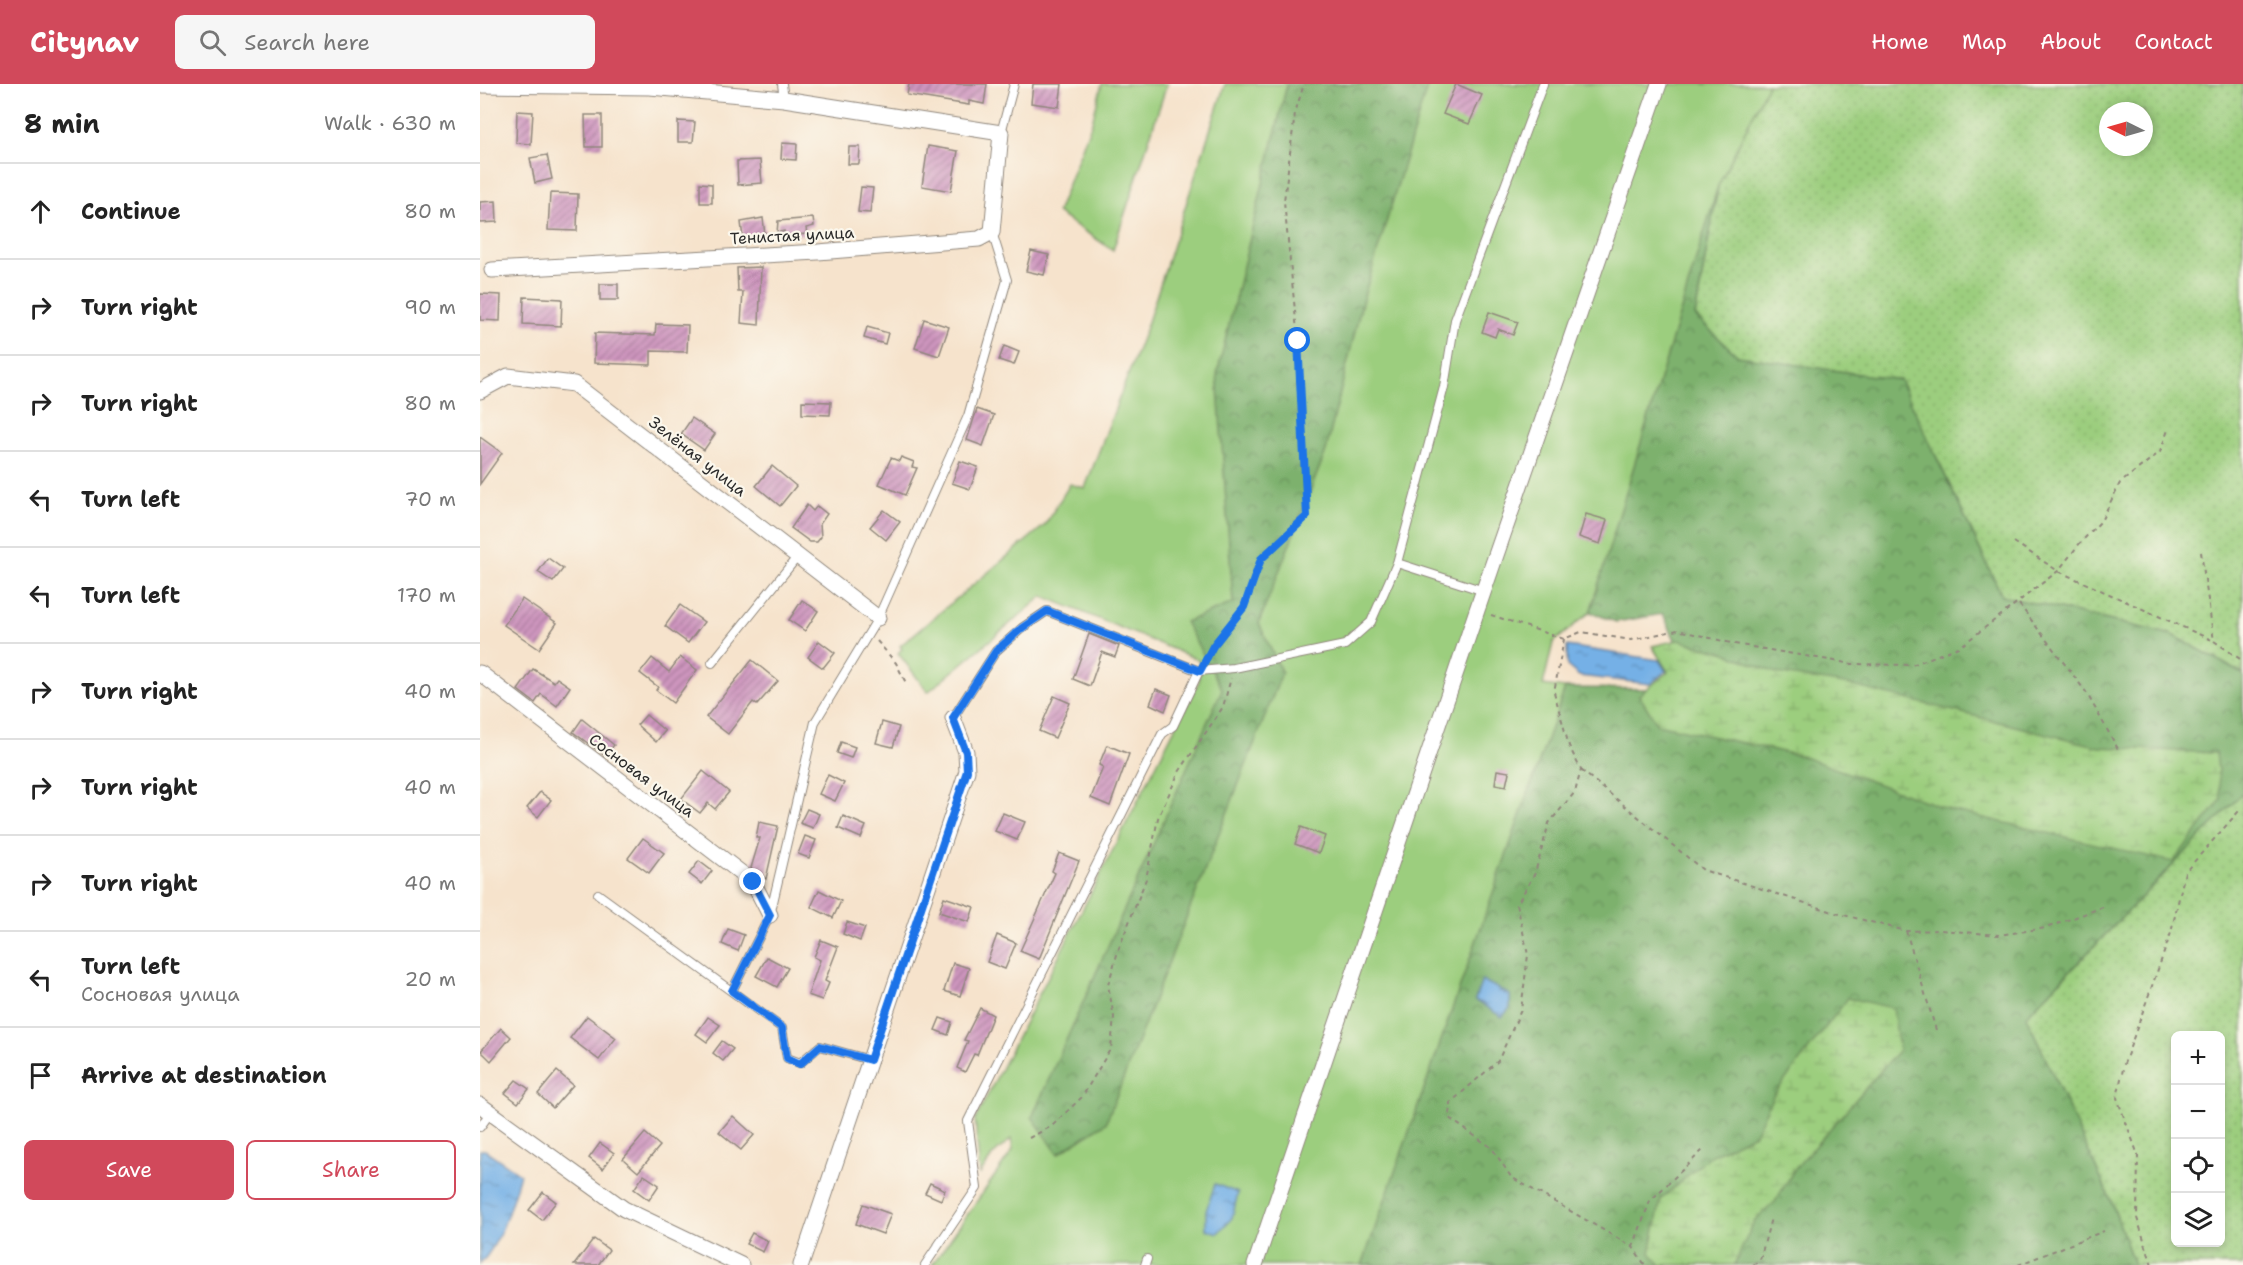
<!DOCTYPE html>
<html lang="en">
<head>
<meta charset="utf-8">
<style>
	:root { --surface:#fff; --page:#f6f6f6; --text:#222; --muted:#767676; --line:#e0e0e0; --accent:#d1495b }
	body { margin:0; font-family:"Shantell Sans",sans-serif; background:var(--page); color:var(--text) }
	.controls { position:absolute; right:18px; bottom:18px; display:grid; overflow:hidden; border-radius:9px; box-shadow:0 3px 9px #0003 }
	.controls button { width:54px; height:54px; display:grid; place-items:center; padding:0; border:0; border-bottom:2px solid var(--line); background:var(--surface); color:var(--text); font:30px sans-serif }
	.compass { position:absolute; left:1619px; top:18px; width:54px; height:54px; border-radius:50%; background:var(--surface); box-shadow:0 3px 9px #0003; rotate:275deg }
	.stop { position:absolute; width:18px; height:18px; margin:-14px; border:4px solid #1a73e8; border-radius:50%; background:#fff }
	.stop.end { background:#1a73e8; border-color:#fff; box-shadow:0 2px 6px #0008 }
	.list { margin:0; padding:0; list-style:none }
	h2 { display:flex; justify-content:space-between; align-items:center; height:78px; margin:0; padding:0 24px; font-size:26px }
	h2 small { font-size:20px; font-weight:400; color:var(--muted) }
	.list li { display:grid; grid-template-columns:39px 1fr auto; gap:18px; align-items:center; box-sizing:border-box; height:96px; padding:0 24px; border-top:2px solid var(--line) }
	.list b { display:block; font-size:22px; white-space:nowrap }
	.list p { margin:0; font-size:20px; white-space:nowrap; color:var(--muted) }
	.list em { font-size:20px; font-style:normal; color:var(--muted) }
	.actions { display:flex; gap:12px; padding:18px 24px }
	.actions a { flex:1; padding:14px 0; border:2px solid var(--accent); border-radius:9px; text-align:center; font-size:21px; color:var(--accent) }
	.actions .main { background:var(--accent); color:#fff }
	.icon { flex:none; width:33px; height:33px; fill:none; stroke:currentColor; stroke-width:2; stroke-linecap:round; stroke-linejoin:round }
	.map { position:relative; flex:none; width:1763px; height:1181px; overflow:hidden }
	header { display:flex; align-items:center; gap:36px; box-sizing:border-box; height:84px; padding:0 30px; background:var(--accent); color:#fff }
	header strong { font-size:28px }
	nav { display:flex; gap:33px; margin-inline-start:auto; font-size:21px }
	.search { width:420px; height:54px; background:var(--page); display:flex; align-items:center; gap:15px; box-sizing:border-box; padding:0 21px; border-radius:9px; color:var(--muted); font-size:22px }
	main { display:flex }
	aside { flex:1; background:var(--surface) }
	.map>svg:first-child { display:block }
</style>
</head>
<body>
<header>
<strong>Citynav</strong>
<div class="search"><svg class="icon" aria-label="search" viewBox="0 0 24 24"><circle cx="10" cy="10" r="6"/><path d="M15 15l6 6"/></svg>Search here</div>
<nav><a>Home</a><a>Map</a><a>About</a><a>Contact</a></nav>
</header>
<main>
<aside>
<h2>8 min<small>Walk · 630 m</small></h2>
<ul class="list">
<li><svg class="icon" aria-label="ahead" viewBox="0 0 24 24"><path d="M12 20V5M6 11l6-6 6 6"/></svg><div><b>Continue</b></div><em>80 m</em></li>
<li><svg class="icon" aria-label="right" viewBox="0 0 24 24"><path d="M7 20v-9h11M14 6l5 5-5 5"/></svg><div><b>Turn right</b></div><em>90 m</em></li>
<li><svg class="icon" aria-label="right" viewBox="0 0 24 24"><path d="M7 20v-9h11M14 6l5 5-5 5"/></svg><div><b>Turn right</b></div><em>80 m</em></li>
<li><svg class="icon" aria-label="left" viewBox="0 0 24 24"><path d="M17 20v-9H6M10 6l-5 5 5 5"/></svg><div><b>Turn left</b></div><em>70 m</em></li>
<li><svg class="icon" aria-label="left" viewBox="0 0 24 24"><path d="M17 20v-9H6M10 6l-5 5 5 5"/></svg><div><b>Turn left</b></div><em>170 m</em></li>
<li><svg class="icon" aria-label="right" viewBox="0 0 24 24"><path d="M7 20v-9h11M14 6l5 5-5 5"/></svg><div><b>Turn right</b></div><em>40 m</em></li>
<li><svg class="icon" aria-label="right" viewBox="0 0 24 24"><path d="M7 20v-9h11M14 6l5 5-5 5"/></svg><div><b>Turn right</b></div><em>40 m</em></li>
<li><svg class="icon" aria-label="right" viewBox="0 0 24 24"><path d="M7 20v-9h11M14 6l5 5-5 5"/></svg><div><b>Turn right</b></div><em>40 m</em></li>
<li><svg class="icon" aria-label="left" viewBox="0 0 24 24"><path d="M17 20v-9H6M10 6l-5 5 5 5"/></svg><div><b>Turn left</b><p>Сосновая улица</p></div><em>20 m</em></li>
<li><svg class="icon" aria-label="arrive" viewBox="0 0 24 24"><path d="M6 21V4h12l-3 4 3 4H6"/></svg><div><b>Arrive at destination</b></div></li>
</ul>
<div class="actions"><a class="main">Save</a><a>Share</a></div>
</aside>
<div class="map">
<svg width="1763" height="1181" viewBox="0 0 1763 1181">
	<defs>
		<pattern id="grass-dots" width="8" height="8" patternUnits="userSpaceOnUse" patternTransform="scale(1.5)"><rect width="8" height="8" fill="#9cce7e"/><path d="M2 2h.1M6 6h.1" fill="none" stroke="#87b16d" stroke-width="1.8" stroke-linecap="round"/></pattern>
		<pattern id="forest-crowns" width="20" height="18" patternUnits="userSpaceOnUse" patternTransform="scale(1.5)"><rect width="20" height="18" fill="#7db16d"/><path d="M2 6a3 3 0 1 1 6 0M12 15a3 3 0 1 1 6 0" fill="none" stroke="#67905a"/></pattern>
		<pattern id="wetland-marsh" width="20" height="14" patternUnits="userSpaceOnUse" patternTransform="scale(1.5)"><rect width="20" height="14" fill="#9cce7e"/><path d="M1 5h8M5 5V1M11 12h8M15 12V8" fill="none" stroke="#87b16d"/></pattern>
		<pattern id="water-ripples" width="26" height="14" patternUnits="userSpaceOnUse" patternTransform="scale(1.5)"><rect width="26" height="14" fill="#75b0e6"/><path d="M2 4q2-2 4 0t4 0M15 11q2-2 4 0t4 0" fill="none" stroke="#608fbb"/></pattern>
		<pattern id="building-hatch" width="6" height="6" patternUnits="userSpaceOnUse" patternTransform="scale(1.5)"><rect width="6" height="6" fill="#ce95be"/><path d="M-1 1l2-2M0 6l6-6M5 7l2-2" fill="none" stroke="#a77a9b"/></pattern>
	</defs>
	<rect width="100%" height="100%" fill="#fbf7ec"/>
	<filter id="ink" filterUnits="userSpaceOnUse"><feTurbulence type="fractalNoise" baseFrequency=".0167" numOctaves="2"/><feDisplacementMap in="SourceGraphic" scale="12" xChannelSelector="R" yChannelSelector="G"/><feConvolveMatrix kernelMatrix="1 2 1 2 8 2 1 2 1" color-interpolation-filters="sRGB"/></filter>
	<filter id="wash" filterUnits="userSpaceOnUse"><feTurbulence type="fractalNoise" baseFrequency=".008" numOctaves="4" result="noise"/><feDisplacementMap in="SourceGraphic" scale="24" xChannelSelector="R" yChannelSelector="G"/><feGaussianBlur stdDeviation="1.35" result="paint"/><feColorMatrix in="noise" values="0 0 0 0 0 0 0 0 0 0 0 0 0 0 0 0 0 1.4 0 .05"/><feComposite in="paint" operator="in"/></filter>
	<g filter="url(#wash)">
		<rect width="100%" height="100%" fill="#f6e3cc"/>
		<!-- grass -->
		<g fill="url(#grass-dots)" stroke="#647c54" stroke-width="1.5" fill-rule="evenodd">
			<path d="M1288,0H1763V590L1693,551L1522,512L1420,296L1258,273L1215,232L1238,102ZM1628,27H1664V63H1628Z"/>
			<path d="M1763,709V1181H1654L1632,1119L1546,932ZM1696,952H1740V1158H1696Z"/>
		</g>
		<!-- forest -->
		<g fill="url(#forest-crowns)" stroke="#546e4c" stroke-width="1.5">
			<polygon points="807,0 948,0 882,219 846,367 779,539 802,589 626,1039 577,1070 552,1033 742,605 705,538 753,519 737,290"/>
			<polygon points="1238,102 1215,232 1258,272 1420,296 1522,512 1693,551 1763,590 1763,709 1546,932 1632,1119 1654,1181 882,1181 1085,604 1186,605 1201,569 1183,530 1136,538 1110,528"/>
		</g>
		<!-- wetland -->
		<g fill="url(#wetland-marsh)" stroke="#647c54" stroke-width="1.5">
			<polygon points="1198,556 1243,568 1296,589 1365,600 1620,663 1736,669 1741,716 1693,778 1470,726 1321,672 1177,640 1159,611 1188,588 1172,562"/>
			<polygon points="1368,914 1413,924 1419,966 1314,1086 1295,1118 1275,1136 1254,1181 1181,1181 1170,1169 1181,1115 1230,1072 1275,1050 1293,1012"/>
		</g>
		<!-- garden -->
		<g fill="#9cce7e" stroke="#647c54" stroke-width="1.5">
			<polygon points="622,0 687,0 633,166 577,129 612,38"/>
			<polygon points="745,0 807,0 737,290 753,519 705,538 742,605 552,1033 578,1070 626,1039 802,589 779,539 846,367 882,219 948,0 1288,0 1238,102 1110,528 1073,559 1063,601 1085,604 882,1181 452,1181 533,1066 531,1055 513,1071 500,1090 495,1036 719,597 719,576 563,512 448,608 418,569 422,565 420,562 565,441 590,400 605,404 667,241"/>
		</g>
		<!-- water -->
		<g fill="url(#water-ripples)" stroke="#506e88" stroke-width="1.5">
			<polygon points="1087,562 1179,576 1186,587 1170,600 1099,592 1087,582"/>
			<polygon points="1002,896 1030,911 1030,924 1022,933 995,916"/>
			<path d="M0,1066H5L40,1090C31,1120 22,1157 0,1180Z"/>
			<polygon points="735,1100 758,1109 752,1134 738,1149 726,1145 726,1127"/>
		</g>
		<g id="blocks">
			<!-- building -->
			<g fill="url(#building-hatch)">
				<polygon points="429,0 507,0 504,20 489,17 489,21 427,11"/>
				<polygon points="553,0 582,0 579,23 551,19"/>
				<polygon points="976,0 1002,11 989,40 963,30"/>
				<polygon points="37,27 53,28 51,60 36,59"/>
				<polygon points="105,31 122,31 122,63 106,63"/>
				<polygon points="198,37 215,38 213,58 198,58"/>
				<polygon points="302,59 317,60 316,76 301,75"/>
				<polygon points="448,62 478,67 471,107 442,102"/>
				<polygon points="369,63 380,63 379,80 368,80"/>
				<polygon points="67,71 72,95 55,99 50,74"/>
				<polygon points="280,76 282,99 258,101 257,77"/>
				<polygon points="220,99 232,100 232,119 220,119"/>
				<polygon points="381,103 393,104 390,129 378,128"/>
				<polygon points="70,109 98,110 97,147 68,146"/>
				<polygon points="16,117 17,138 0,139 0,118"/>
				<polygon points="283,134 285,151 263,154 261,138"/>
				<polygon points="333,134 334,142 326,144 327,150 304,152 304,147 297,149 298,137"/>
				<polygon points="551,167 569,171 564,191 546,187"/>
				<polygon points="281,183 279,241 261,239 263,208 258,208 257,184"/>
				<rect x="120" y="200" width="18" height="16"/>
				<polygon points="0,210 21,211 20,237 0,236"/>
				<polygon points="44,213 82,215 81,242 43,240"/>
				<polygon points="1009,228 1038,238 1033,251 1018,245 1015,253 1002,248"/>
				<polygon points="444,235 469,243 459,272 435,264"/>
				<polygon points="176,240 208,241 207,268 171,267 171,281 114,279 115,249 175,251"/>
				<polygon points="387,243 408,249 405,260 384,254"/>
				<polygon points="524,262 539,268 534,281 519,276"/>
				<polygon points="322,317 351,318 350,331 322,330"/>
				<polygon points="497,325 514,331 503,362 487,356"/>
				<polygon points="212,334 235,350 224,366 201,350"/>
				<polygon points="0,353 22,369 0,400"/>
				<polygon points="421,373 434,378 432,383 437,384 425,411 399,400 411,374 419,377"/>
				<polygon points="480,377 498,383 490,405 472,399"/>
				<polygon points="292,382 316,402 300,422 276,402"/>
				<polygon points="327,421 333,427 337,422 347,430 340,440 341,453 337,458 330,458 311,444"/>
				<polygon points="404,426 420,438 406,456 390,443"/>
				<polygon points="1106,430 1127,436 1120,460 1099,453"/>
				<polygon points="68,474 83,485 73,498 58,488"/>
				<polygon points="42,515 77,539 59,565 24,541"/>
				<polygon points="322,516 338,527 325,547 309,536"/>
				<polygon points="200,521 224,538 208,559 185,542"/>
				<polygon points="609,550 639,562 635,573 622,568 610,602 593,595"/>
				<polygon points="339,557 355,569 343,584 328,573"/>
				<polygon points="200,573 217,586 193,619 176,606 178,603 160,589 172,574 189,588"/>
				<polygon points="272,576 298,597 277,621 273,618 248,650 226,633"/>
				<polygon points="53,585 74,598 77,594 90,603 77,622 61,610 55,619 38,606"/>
				<polygon points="676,605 691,611 685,627 670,620"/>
				<polygon points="574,612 590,619 575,654 559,647"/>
				<polygon points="166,631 185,647 176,658 157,641"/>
				<polygon points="102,635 134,661 125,672 93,648"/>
				<polygon points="402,638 419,643 413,663 396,659"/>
				<polygon points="361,658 375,663 371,674 357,669"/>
				<polygon points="627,661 649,670 630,722 611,714 623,683 619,681"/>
				<polygon points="1017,686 1029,688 1026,702 1015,700"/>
				<polygon points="223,687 249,708 235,725 228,719 220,729 201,715"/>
				<polygon points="348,691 364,699 355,717 339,710"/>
				<polygon points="60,708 71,716 58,733 47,724"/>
				<polygon points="327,725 339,730 333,744 320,739"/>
				<polygon points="523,729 545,738 537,756 515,747"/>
				<polygon points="363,732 386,742 381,754 358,744"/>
				<polygon points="279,738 298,742 286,795 271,784 280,754 276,754"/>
				<polygon points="821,743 845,752 839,769 815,760"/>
				<polygon points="325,752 336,756 329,774 318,770"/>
				<polygon points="163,754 184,769 169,789 148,774"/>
				<polygon points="579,769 599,777 559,875 540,867 575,789 572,787"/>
				<polygon points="219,777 232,787 222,800 209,790"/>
				<polygon points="339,806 361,817 353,834 331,823"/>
				<polygon points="464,813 494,823 489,838 459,828"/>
				<polygon points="367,838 385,844 380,857 363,850"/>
				<polygon points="248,845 264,851 258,867 242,860"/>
				<polygon points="517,851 536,859 525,885 507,878"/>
				<polygon points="341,856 358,863 345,897 349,899 342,916 328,911 340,876 334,873"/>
				<polygon points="287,873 308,884 297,903 276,892"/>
				<polygon points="473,879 489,884 480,912 464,907"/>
				<polygon points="500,924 513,931 497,971 494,970 485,988 477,984 488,957 484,956"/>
				<polygon points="107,932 136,954 119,976 90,954"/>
				<polygon points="228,933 240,941 227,958 216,950"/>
				<polygon points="460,934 472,938 468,951 455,946"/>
				<polygon points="21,944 31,953 11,977 1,967"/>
				<polygon points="242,957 253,965 243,977 233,969"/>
				<polygon points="77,987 93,1001 73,1024 58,1010"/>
				<polygon points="36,996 49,1005 38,1019 25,1009"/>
				<polygon points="253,1032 274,1051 261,1066 239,1048"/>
				<polygon points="165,1049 180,1062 158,1088 143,1075"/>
				<polygon points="120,1059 134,1069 123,1085 109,1074"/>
				<polygon points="164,1091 179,1101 169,1116 154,1105"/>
				<polygon points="450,1099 465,1106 461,1116 445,1109"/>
				<polygon points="63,1108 76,1118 62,1136 49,1126"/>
				<polygon points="383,1120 411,1130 403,1150 376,1140"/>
				<polygon points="272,1149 288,1157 283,1168 266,1160"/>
				<polygon points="114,1155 129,1166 118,1181 94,1181"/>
			</g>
		</g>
	</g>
	<g filter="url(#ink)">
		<use href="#blocks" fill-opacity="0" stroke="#90877c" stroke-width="1.5"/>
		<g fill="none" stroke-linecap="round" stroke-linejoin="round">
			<defs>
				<g id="service">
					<polyline points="302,0 304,15"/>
					<polyline points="521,49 534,0"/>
					<polyline points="917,479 964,303 975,236 1063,0"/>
					<polyline points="232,579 318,472"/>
					<polyline points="473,634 516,567 542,544 567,527 719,587 754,584 865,561 891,538 917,479 1004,507"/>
					<polyline points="118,810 302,944 307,974 320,979 340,962 390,976"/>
					<polyline points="252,907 290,831 335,638 398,534 488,332 527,196 512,148"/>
					<polyline points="0,1043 10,1029"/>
					<polyline points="445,1181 497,1104 488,1037 682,650 693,642 719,587"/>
					<polyline points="665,1181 667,1175"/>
				</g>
				<g id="minor">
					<polyline points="0,1 170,3 304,15 521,49 512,148 499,155 338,168 12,186"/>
					<polyline points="0,307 28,292 94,300 398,534"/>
					<polyline points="0,589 273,798 290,831"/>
					<polyline points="0,1021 144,1125 261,1181"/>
					<polyline points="321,1181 487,687 486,668 473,634"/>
					<polyline points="775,1181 997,526 1179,0"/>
				</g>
			</defs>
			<!-- service casing -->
			<use href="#service" stroke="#90877c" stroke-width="10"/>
			<!-- minor casing -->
			<use href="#minor" stroke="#90877c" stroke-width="17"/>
			<!-- path -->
			<g stroke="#90877c" stroke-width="2" stroke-dasharray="4.5 4.5" stroke-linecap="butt">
				<polyline points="1534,458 1578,487 1734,557"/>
				<polyline points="1721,468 1734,557 1763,577"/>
				<polyline points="1539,520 1606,608 1638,665"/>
				<polyline points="1011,531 1084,555 1101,548 1151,556 1198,546 1255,560 1372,580 1432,581 1481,562 1578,487 1600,459 1621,437 1640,399 1680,368 1688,346"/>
				<polyline points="1084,555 1074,608 1089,662 1101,686 1095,708 1069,739 1055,789 1037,820 1048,871 1041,926 1018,977 970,1019 969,1034 1012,1064 1031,1093 1153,1163 1165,1181"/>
				<polyline points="397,557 416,579 426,599"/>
				<polyline points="727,574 764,523 781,475 827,432 818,257 804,117 815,29 824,0"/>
				<polyline points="1101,686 1223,786 1356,829 1426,847 1461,846 1519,851 1566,844 1623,823"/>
				<polyline points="1426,847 1456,946"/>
				<polyline points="549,1054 572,1042 602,1013 631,964 634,933 628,901 639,864 666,795 678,734 699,688 743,623 751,594"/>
				<polyline points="1153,1163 1170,1117 1224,1065"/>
				<polyline points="1273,1181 1280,1176 1291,1134"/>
				<polyline points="1538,1181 1624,1147"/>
				<polyline points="1672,1181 1657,1134 1658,1071 1637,1014 1644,980 1691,849 1705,788 1759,727 1763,726"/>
			</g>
			<!-- service -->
			<use href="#service" stroke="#fff" stroke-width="8"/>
			<!-- minor -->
			<use href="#minor" stroke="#fff" stroke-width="15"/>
		</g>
	</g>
	<g fill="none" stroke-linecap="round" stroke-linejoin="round" filter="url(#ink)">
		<!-- route -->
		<polyline stroke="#1a73e8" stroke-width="8" points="273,798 290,831 252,907 302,944 307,974 320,980 340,962 390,976 487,687 486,668 473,634 516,567 542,544 567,527 720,587 733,562 764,523 781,475 827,432 818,257"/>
	</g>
	<g text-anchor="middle" stroke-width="4.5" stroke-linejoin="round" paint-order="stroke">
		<!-- street labels -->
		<g font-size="16" fill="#2b2b2b" stroke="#fbf7ec">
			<text transform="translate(312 151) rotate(-3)" y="6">Тенистая улица</text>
			<text transform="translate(218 372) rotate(38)" y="6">Зелёная улица</text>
			<text transform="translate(162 691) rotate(37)" y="6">Сосновая улица</text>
		</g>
	</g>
</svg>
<div class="controls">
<button>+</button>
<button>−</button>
<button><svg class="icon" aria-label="locate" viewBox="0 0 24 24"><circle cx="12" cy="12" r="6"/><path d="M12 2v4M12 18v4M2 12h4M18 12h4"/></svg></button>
<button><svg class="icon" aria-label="layers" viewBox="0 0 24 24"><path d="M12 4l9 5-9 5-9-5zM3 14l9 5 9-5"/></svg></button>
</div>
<svg class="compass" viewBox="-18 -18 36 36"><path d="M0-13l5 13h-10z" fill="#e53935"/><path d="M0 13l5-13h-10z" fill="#767676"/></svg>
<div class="stop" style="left:818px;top:257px"></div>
<div class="stop end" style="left:273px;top:798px"></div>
</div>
</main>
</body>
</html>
